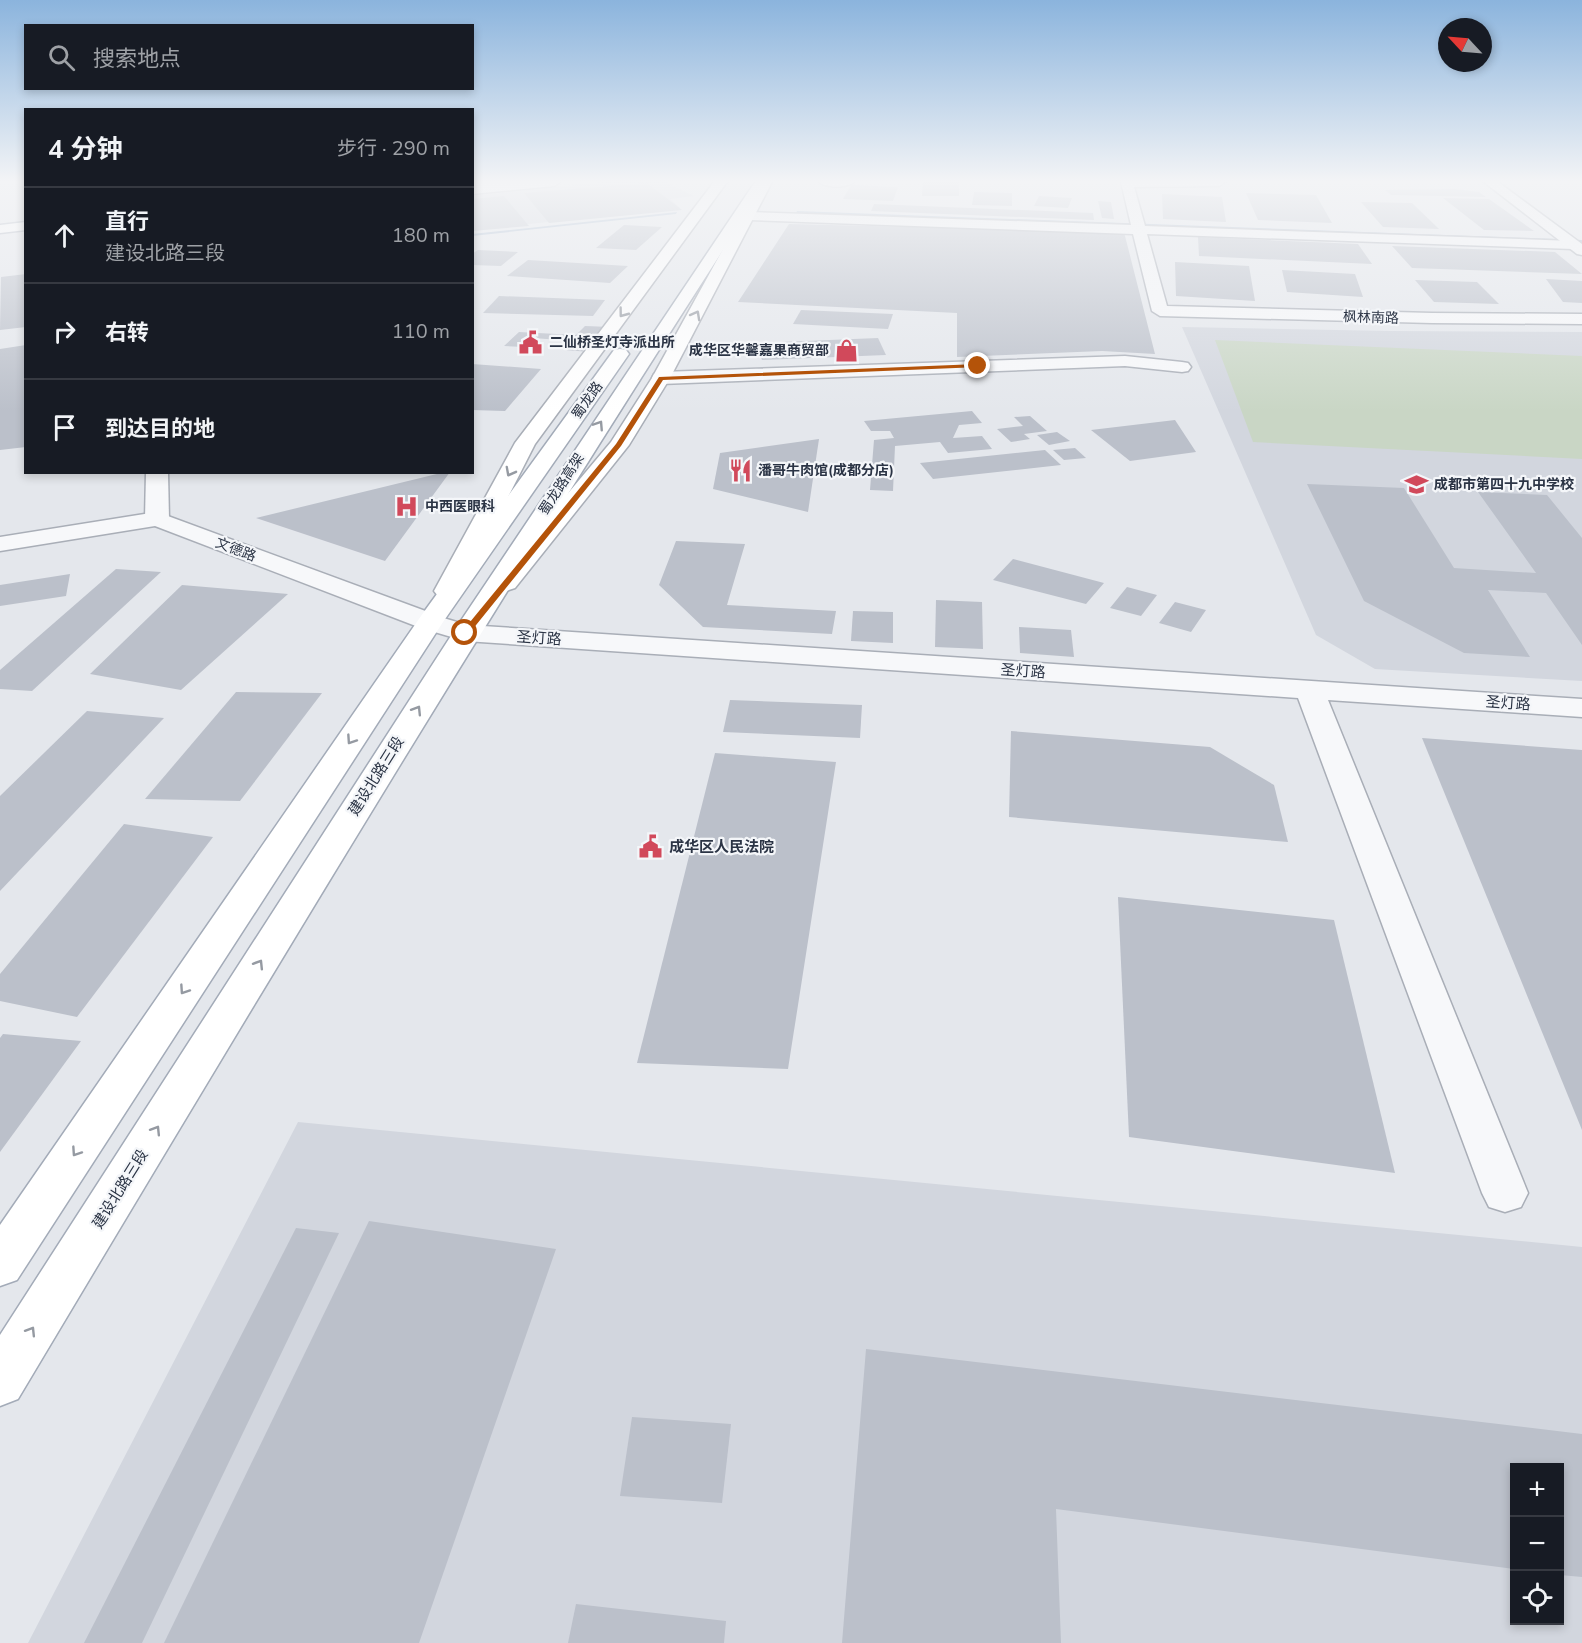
<!DOCTYPE html>
<html lang="zh">
<head>
<meta charset="utf-8">
<style>
	:root { --surface:#171b24; --page:#20242c; --text:#f1f3f6; --muted:#9ea1a6; --line:#363941 }
	body { margin:0; font-family:"Nunito Sans","Noto Sans SC",sans-serif; background:var(--page); color:var(--text) }
	.controls { position:absolute; right:18px; bottom:18px; display:grid; overflow:hidden; border-radius:0px; box-shadow:0 3px 9px #0003 }
	.controls button { width:54px; height:54px; display:grid; place-items:center; padding:0; border:0; border-bottom:2px solid var(--line); background:var(--surface); color:var(--text); font:30px sans-serif }
	.compass { position:absolute; left:1438px; top:18px; width:54px; height:54px; border-radius:50%; background:var(--surface); box-shadow:0 3px 9px #0003; rotate:296deg }
	.stop { position:absolute; width:18px; height:18px; margin:-14px; border:4px solid #b45309; border-radius:50%; background:#fff }
	.stop.end { background:#b45309; border-color:#fff; box-shadow:0 2px 6px #0008 }
	.list { margin:0; padding:0; list-style:none }
	h2 { display:flex; justify-content:space-between; align-items:center; height:78px; margin:0; padding:0 24px; font-size:26px }
	h2 small { font-size:20px; font-weight:400; color:var(--muted) }
	.list li { display:grid; grid-template-columns:39px 1fr auto; gap:18px; align-items:center; box-sizing:border-box; height:96px; padding:0 24px; border-top:2px solid var(--line) }
	.list b { display:block; font-size:22px; white-space:nowrap }
	.list p { margin:0; font-size:20px; white-space:nowrap; color:var(--muted) }
	.list em { font-size:20px; font-style:normal; color:var(--muted) }
	.icon { flex:none; width:33px; height:33px; fill:none; stroke:currentColor; stroke-width:2; stroke-linecap:round; stroke-linejoin:round }
	.map { position:relative; flex:none; width:1582px; height:1643px; overflow:hidden }
	.search { position:absolute; background:var(--surface); box-shadow:0 3px 9px #0003; left:24px; top:24px; width:450px; height:66px; display:flex; align-items:center; gap:15px; box-sizing:border-box; padding:0 21px; border-radius:0px; color:var(--muted); font-size:22px }
	.panel { position:absolute; background:var(--surface); box-shadow:0 3px 9px #0003; left:24px; top:108px; width:450px; height:366px; border-radius:0px }
	.map>svg:first-child { display:block }
</style>
</head>
<body>
<div class="map">
<svg width="1582" height="1643" viewBox="0 0 1582 1643">
	<rect width="100%" height="100%" fill="#e4e7ec"/>
	<!-- built -->
	<g fill="#d2d6de" fill-rule="evenodd">
		<polygon points="603,182 665,182 694,196 670,199 680,208 473,230 472,196"/>
		<polygon points="1182,327 1390,331 1582,332 1582,681 1375,669 1316,635"/>
		<path d="M298,1122L1582,1247V1643H28ZM1514,1468H1560V1620H1514Z"/>
	</g>
	<!-- green -->
	<polygon fill="#c9d6c5" points="1215,340 1582,356 1582,459 1253,442"/>
	<g fill="none" stroke-linecap="round" stroke-linejoin="round">
		<!-- stream -->
		<g fill="#9fb4cc" fill-rule="evenodd">
			<polygon points="797,211 1582,240 1582,242 796,213"/>
			<polygon points="677,212 676,214 472,236 472,234"/>
		</g>
	</g>
	<!-- building -->
	<g fill="#bbc0ca">
		<polygon points="923,182 959,182 959,196 922,196"/>
		<polygon points="647,183 682,210 549,223 524,193"/>
		<polygon points="851,185 898,187 893,201 843,199"/>
		<polygon points="1455,189 1479,192 1486,197 1391,195 1385,190"/>
		<polygon points="974,192 1012,193 1012,206 972,205"/>
		<polygon points="1246,193 1316,195 1332,223 1258,220"/>
		<polygon points="1162,194 1222,197 1226,222 1163,219"/>
		<polygon points="504,196 529,226 472,231 472,199"/>
		<polygon points="1039,196 1072,198 1068,208 1034,206"/>
		<polygon points="1443,198 1489,199 1534,231 1484,230"/>
		<polygon points="1098,201 1111,202 1114,219 1102,218"/>
		<polygon points="1361,202 1412,203 1439,229 1383,227"/>
		<polygon points="874,204 1093,213 1094,220 871,211"/>
		<polygon points="789,224 1124,232 1155,354 1102,351 957,357 957,313 738,302"/>
		<polygon points="624,225 662,227 636,250 596,248"/>
		<polygon points="1198,237 1358,244 1372,264 1199,256"/>
		<polygon points="1392,246 1555,252 1582,274 1412,268"/>
		<polygon points="478,250 518,252 501,266 472,265 472,254"/>
		<polygon points="528,260 628,266 610,283 507,276"/>
		<polygon points="1175,262 1249,266 1255,301 1176,296"/>
		<polygon points="1282,270 1355,274 1363,297 1287,292"/>
		<polygon points="26,274 26,327 0,330 1,277"/>
		<polygon points="1546,279 1582,281 1582,303 1563,302"/>
		<polygon points="1415,280 1477,282 1499,304 1434,302"/>
		<polygon points="499,296 605,300 593,316 483,313"/>
		<polygon points="801,310 893,314 888,329 793,324"/>
		<polygon points="585,326 611,327 590,352 565,350 574,341 533,338 524,347 504,346 519,332 576,335"/>
		<polygon points="878,338 886,355 762,360 757,343"/>
		<polygon points="26,345 26,447 0,450 0,349"/>
		<polygon points="472,364 541,369 505,411 472,410"/>
		<polygon points="972,411 982,423 959,425 953,438 982,436 992,449 948,453 940,442 895,446 893,491 870,490 874,440 894,438 890,431 871,431 864,421"/>
		<polygon points="1030,416 1047,431 1024,434 1030,439 1011,442 997,429 1023,426 1014,417"/>
		<polygon points="1175,420 1196,452 1130,461 1091,430"/>
		<polygon points="1057,432 1070,441 1049,445 1037,435"/>
		<polygon points="819,439 808,512 713,489 720,453"/>
		<polygon points="1075,448 1086,458 1064,460 1053,450"/>
		<polygon points="1045,450 1061,465 933,479 920,463"/>
		<polygon points="445,472 450,472 385,561 256,518"/>
		<polygon points="1307,484 1404,488 1454,568 1536,573 1478,492 1547,495 1582,538 1582,645 1546,593 1488,590 1530,657 1464,653 1364,601"/>
		<polygon points="676,541 745,544 727,605 836,611 832,634 703,627 659,585"/>
		<polygon points="1013,559 1104,583 1086,604 993,580"/>
		<polygon points="116,569 161,572 32,691 0,689 0,670"/>
		<polygon points="70,574 66,596 0,606 0,585"/>
		<polygon points="182,585 288,594 181,690 90,674"/>
		<polygon points="1127,587 1157,595 1141,616 1110,608"/>
		<polygon points="936,600 982,602 983,649 935,647"/>
		<polygon points="1175,602 1206,610 1191,632 1159,623"/>
		<polygon points="853,611 893,612 893,643 851,641"/>
		<polygon points="1019,627 1071,630 1074,657 1020,653"/>
		<polygon points="236,692 322,693 240,801 145,799"/>
		<polygon points="730,700 862,705 860,738 723,732"/>
		<polygon points="87,711 164,718 0,891 0,796"/>
		<polygon points="1011,731 1210,747 1274,785 1288,842 1009,817"/>
		<polygon points="1422,738 1582,750 1582,1130"/>
		<polygon points="715,753 836,762 788,1069 637,1063"/>
		<polygon points="124,824 213,837 77,1017 0,1001 0,974"/>
		<polygon points="1118,897 1334,920 1395,1173 1129,1137"/>
		<polygon points="3,1034 81,1041 0,1152 0,1038"/>
		<polygon points="369,1221 556,1249 419,1643 164,1643"/>
		<polygon points="296,1228 339,1233 142,1643 84,1643"/>
		<polygon points="866,1349 1582,1434 1582,1577 1560,1575 1560,1468 1514,1468 1514,1569 1056,1509 1061,1643 842,1643"/>
		<polygon points="632,1417 731,1424 722,1503 620,1496"/>
		<polygon points="576,1604 726,1621 724,1643 568,1643"/>
	</g>
	<g fill="none" stroke-linecap="round" stroke-linejoin="round">
		<defs>
			<g id="minor">
				<polygon points="1121,182 1225,182 1219,186 1134,187 1145,226 1573,241 1580,245 1573,249 1147,234 1167,306 1432,313 1582,314 1582,324 1432,323 1160,316 1152,311 1133,234 750,220 743,216 750,212 1131,225"/>
				<polygon points="1125,356 1182,362 1188,363 1191,367 1188,371 1182,372 1125,366 661,384 654,382 652,378 654,374 661,372"/>
				<polygon points="157,512 439,616 443,622 439,628 430,630 421,628 155,526 0,551 0,537"/>
			</g>
			<g id="tertiary">
				<polygon points="1484,182 1498,182 1582,244 1582,255 1577,254"/>
				<polygon points="146,472 168,472 169,519 165,524 157,526 149,524 145,519"/>
				<polygon points="430,614 467,625 1582,699 1582,717 1328,700 1528,1193 1521,1207 1505,1212 1489,1207 1482,1193 1298,698 465,641 421,628 417,622 421,616"/>
			</g>
			<g id="secondary">
				<polygon points="513,182 560,182 554,186 472,194 472,186"/>
				<polygon points="714,182 727,182 535,444 460,591 456,596 447,599 438,596 434,591 515,443"/>
				<polygon points="760,182 772,182 670,378 629,445 515,588 506,591 497,588 493,583 497,578 611,442 652,378"/>
			</g>
			<g id="primary">
				<polygon points="472,182 514,182 508,186 472,189"/>
				<path d="M755,182H767C507,582 262,990 18,1399L0,1406V1335L456,628Z"/>
				<path d="M819,182H854C846,188 827,188 819,182Z"/>
				<polygon points="26,222 26,230 0,233 0,225"/>
				<polygon points="620,349 626,350 629,354 443,622 17,1280 0,1286 0,1225 421,616 614,350"/>
			</g>
		</defs>
		<!-- minor casing -->
		<use href="#minor" stroke="#a9aeb7" stroke-width="3"/>
		<!-- tertiary casing -->
		<use href="#tertiary" stroke="#a9aeb7" stroke-width="3"/>
		<!-- secondary casing -->
		<use href="#secondary" stroke="#a9aeb7" stroke-width="3"/>
		<!-- primary casing -->
		<use href="#primary" stroke="#a3abb8" stroke-width="3"/>
		<!-- minor -->
		<use href="#minor" fill="#f7f8fa" fill-rule="evenodd"/>
		<!-- tertiary -->
		<use href="#tertiary" fill="#f7f8fa" fill-rule="evenodd"/>
		<!-- secondary -->
		<use href="#secondary" fill="#fff" fill-rule="evenodd"/>
		<!-- primary -->
		<use href="#primary" fill="#fff" fill-rule="evenodd"/>
	</g>
	<!-- one-way arrows -->
	<defs><path id="oneway-chevron" d="M-2-3.5L2.5 0L-2 3.5" fill="none" stroke-width="1.6" stroke-linecap="round" stroke-linejoin="round" transform="scale(1.5)"/></defs>
	<g stroke="#959aa2">
		<use href="#oneway-chevron" transform="translate(623 313) rotate(127)"/>
		<use href="#oneway-chevron" transform="translate(696 315) rotate(-61)"/>
		<use href="#oneway-chevron" transform="translate(599 425) rotate(-57)"/>
		<use href="#oneway-chevron" transform="translate(510 472) rotate(118)"/>
		<use href="#oneway-chevron" transform="translate(417 710) rotate(-58)"/>
		<use href="#oneway-chevron" transform="translate(351 740) rotate(124)"/>
		<use href="#oneway-chevron" transform="translate(259 964) rotate(-58)"/>
		<use href="#oneway-chevron" transform="translate(184 990) rotate(124)"/>
		<use href="#oneway-chevron" transform="translate(156 1130) rotate(-58)"/>
		<use href="#oneway-chevron" transform="translate(76 1152) rotate(124)"/>
		<use href="#oneway-chevron" transform="translate(31 1331) rotate(-58)"/>
	</g>
	<!-- sky -->
	<linearGradient id="sky" x2="0" y2="1"><stop stop-color="#8bb4dd"/><stop offset="0.44" stop-color="#f3f4f6"/><stop offset="1" stop-color="#f3f4f6" stop-opacity="0"/></linearGradient>
	<rect width="1582" height="412" fill="url(#sky)"/>
	<!-- route -->
	<polygon fill="#b45309" points="978,364 980,367 663,380 621,446 468,635 461,633 616,444 659,377"/>
	<!-- icons -->
	<defs>
		<symbol id="civic-bare" viewBox="-9 -9 18 18"><path d="M-.6-6.5H3V-4.5H.6V-3L4-1V1h2V6H-6V1h2V-1L-.6-3ZM-1.2 2.5V6h2.4V2.5Z" fill="#d1495b" stroke="#f4f6f9" stroke-width="2.5" paint-order="stroke"/></symbol>
		<symbol id="shop-bare" viewBox="-9 -9 18 18"><path d="M-5-2.5h2.3a2.7 3.5 0 0 1 5.4 0H5L5.5 6h-11ZM-1.5-2.5h3a1.5 2.3 0 0 0-3 0Z" fill="#d1495b" stroke="#f4f6f9" stroke-width="2.5" paint-order="stroke"/></symbol>
		<symbol id="restaurant-bare" viewBox="-9 -9 18 18"><path d="M-5-6h1v4h1v-4h1v4h1v-4h1v5L-1.5 .5V6h-2V.5L-5-1ZM5-6V6H3V1.5H1.5Q1.5-4 5-6Z" fill="#d1495b" stroke="#f4f6f9" stroke-width="2.5" paint-order="stroke"/></symbol>
		<symbol id="school-bare" viewBox="-9 -9 18 18"><path d="M0-5L7-2L0 1L-7-2ZM-4 1L0 2.5L4 1V4Q0 6-4 4Z" fill="#d1495b" stroke="#f4f6f9" stroke-width="2.5" paint-order="stroke"/></symbol>
		<symbol id="hospital-bare" viewBox="-9 -9 18 18"><path d="M-5-5h3v3.5h4V-5h3V5h-3V1.5h-4V5h-3Z" fill="#d1495b" stroke="#f4f6f9" stroke-width="2.5" paint-order="stroke"/></symbol>
	</defs>
	<g fill-rule="evenodd">
		<use href="#civic-bare" x="514" y="326" width="33" height="33"/>
		<use href="#shop-bare" x="830" y="334" width="33" height="33"/>
		<use href="#restaurant-bare" x="724" y="454" width="33" height="33"/>
		<use href="#school-bare" x="1400" y="468" width="33" height="33"/>
		<use href="#hospital-bare" x="390" y="490" width="33" height="33"/>
		<use href="#civic-bare" x="634" y="830" width="33" height="33"/>
	</g>
	<g text-anchor="middle" stroke-width="4.5" stroke-linejoin="round" paint-order="stroke">
		<!-- far-street labels -->
		<g font-size="14" fill="#2b3445" stroke="#f4f6f9">
			<text transform="translate(1371 317) rotate(2)" y="5">枫林南路</text>
			<text transform="translate(587 400) rotate(-55)" y="5">蜀龙路</text>
			<text transform="translate(561 484) rotate(-57)" y="5">蜀龙路高架</text>
			<text transform="translate(236 549) rotate(21)" y="5">文德路</text>
		</g>
		<!-- far-poi labels -->
		<g font-size="14" font-weight="bold" fill="#2b3445" stroke="#f4f6f9" text-anchor="start">
			<text x="549" y="347">二仙桥圣灯寺派出所</text>
			<text x="829" y="355" text-anchor="end">成华区华馨嘉果商贸部</text>
			<text x="758" y="475">潘哥牛肉馆(成都分店)</text>
			<text x="1434" y="489">成都市第四十九中学校</text>
			<text x="425" y="511">中西医眼科</text>
		</g>
		<!-- street labels -->
		<g font-size="15" fill="#2b3445" stroke="#f4f6f9">
			<text transform="translate(539 638) rotate(4)" y="5">圣灯路</text>
			<text transform="translate(1023 671) rotate(4)" y="5">圣灯路</text>
			<text transform="translate(1508 703) rotate(4)" y="5">圣灯路</text>
			<text transform="translate(376 776) rotate(-58)" y="5">建设北路三段</text>
			<text transform="translate(120 1189) rotate(-58)" y="5">建设北路三段</text>
		</g>
		<!-- poi labels -->
		<g font-size="15" font-weight="bold" fill="#2b3445" stroke="#f4f6f9" text-anchor="start">
			<text x="669" y="852">成华区人民法院</text>
		</g>
	</g>
</svg>
<div class="controls">
<button>+</button>
<button>−</button>
<button><svg class="icon" aria-label="locate" viewBox="0 0 24 24"><circle cx="12" cy="12" r="6"/><path d="M12 2v4M12 18v4M2 12h4M18 12h4"/></svg></button>
</div>
<svg class="compass" viewBox="-18 -18 36 36"><path d="M0-13l5 13h-10z" fill="#e53935"/><path d="M0 13l5-13h-10z" fill="#9ea1a6"/></svg>
<div class="stop" style="left:465px;top:633px"></div>
<div class="stop end" style="left:978px;top:366px"></div>
<div class="search"><svg class="icon" aria-label="search" viewBox="0 0 24 24"><circle cx="10" cy="10" r="6"/><path d="M15 15l6 6"/></svg>搜索地点</div>
<section class="panel">
<h2>4 分钟<small>步行 · 290 m</small></h2>
<ul class="list">
<li><svg class="icon" aria-label="ahead" viewBox="0 0 24 24"><path d="M12 20V5M6 11l6-6 6 6"/></svg><div><b>直行</b><p>建设北路三段</p></div><em>180 m</em></li>
<li><svg class="icon" aria-label="right" viewBox="0 0 24 24"><path d="M7 20v-9h11M14 6l5 5-5 5"/></svg><div><b>右转</b></div><em>110 m</em></li>
<li><svg class="icon" aria-label="arrive" viewBox="0 0 24 24"><path d="M6 21V4h12l-3 4 3 4H6"/></svg><div><b>到达目的地</b></div></li>
</ul>
</section>
</div>
</body>
</html>
